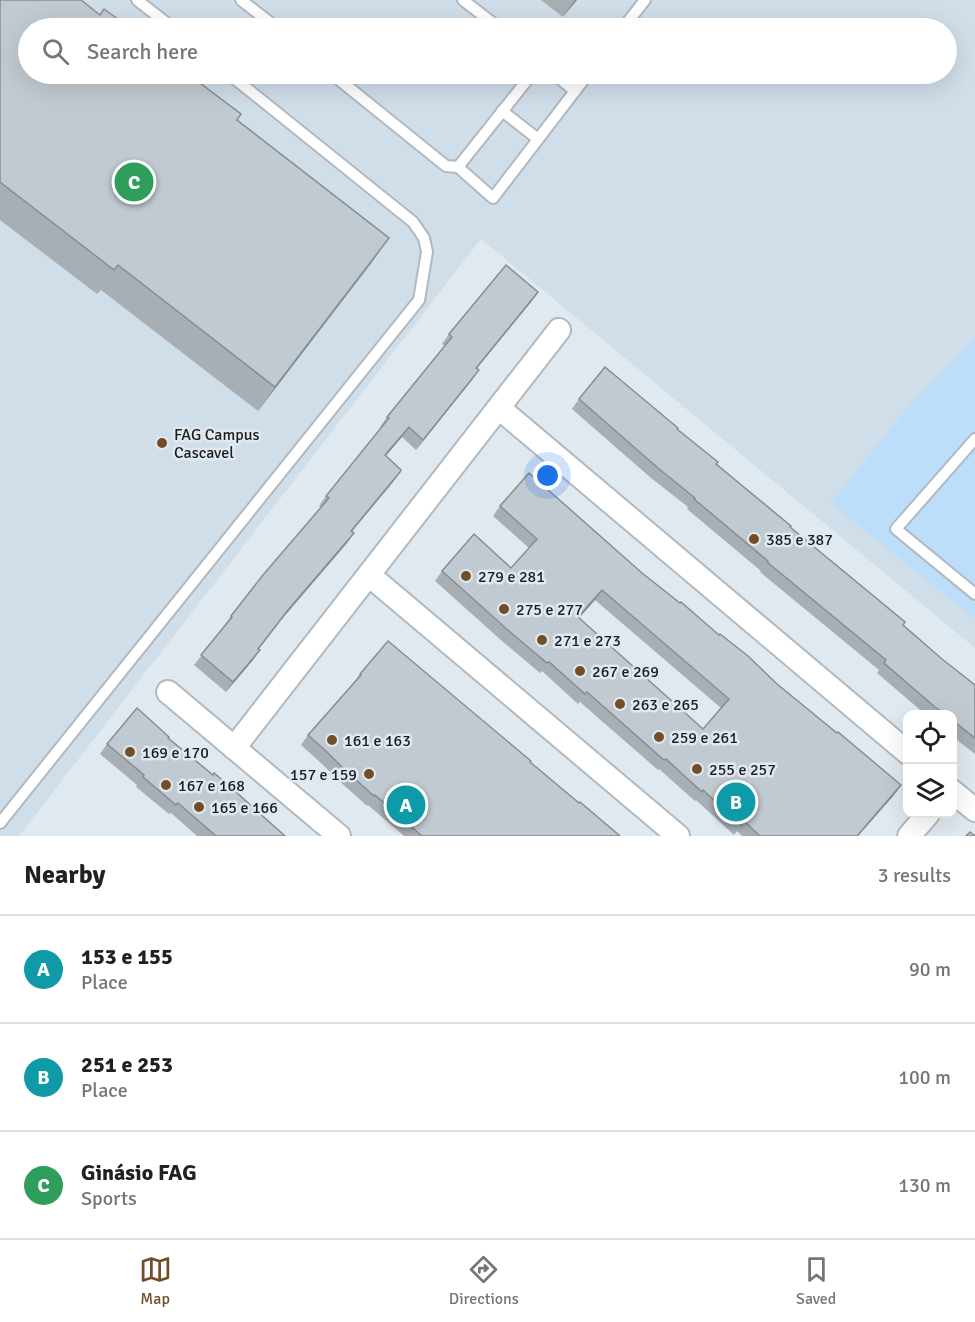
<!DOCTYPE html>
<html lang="en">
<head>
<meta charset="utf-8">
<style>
	:root { --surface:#fff; --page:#f2f2f2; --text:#202124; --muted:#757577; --line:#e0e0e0; --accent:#724d28 }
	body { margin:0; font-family:Signika,sans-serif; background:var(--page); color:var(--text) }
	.controls { position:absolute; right:18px; bottom:18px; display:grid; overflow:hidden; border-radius:12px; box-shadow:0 6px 24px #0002 }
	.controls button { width:54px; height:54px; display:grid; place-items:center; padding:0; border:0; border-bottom:2px solid var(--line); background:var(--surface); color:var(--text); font:30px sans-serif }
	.you { position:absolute; left:548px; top:476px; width:21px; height:21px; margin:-15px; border:4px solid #fff; border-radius:50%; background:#1a73e8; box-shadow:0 0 0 9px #1a73e833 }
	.badge { display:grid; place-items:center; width:39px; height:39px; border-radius:50%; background:var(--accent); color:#fff; font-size:20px; font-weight:700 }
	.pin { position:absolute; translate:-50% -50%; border:3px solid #fff; box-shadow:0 2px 6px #0006 }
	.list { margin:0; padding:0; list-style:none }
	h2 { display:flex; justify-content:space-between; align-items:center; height:78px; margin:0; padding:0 24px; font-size:26px }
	h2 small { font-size:20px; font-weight:400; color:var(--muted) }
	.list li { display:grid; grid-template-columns:39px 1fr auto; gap:18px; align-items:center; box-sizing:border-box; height:108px; padding:0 24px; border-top:2px solid var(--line) }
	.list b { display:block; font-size:22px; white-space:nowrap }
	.list p { margin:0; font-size:20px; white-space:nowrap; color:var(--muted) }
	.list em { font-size:20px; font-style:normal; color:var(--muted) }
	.icon { flex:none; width:33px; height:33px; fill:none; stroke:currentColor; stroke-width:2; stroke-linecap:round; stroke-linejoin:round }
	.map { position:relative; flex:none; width:975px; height:836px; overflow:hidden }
	.search { position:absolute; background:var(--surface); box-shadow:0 6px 24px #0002; left:18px; right:18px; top:18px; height:66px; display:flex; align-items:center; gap:15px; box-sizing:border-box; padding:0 21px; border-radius:33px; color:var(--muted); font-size:22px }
	.sheet { height:402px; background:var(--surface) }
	nav { display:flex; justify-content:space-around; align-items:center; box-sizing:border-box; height:84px; border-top:2px solid var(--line); background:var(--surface); font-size:16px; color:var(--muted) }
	nav a { display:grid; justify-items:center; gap:3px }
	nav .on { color:var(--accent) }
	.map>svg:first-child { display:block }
</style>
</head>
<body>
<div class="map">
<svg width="975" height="836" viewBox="0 0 975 836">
	<rect width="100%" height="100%" fill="#e1e9f0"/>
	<!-- built -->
	<path fill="#d0deea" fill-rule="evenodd" d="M0,0H975V648L481,239L19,836H0ZM28,28H946V74H28Z"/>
	<!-- green -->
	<polygon fill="#bddefb" points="975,338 975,619 831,503 906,409"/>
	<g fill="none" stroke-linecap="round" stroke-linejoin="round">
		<defs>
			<g id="service">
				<polyline points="137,0 173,28"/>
				<polyline points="241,0 277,28"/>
				<polyline points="463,0 499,28"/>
				<polyline points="623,28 645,0"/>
				<polyline points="332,74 446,166 458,167 532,74"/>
				<polyline points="554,74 575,91"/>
				<polyline points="502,111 538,139"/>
				<polyline points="458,167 493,198 588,74"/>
				<polyline points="975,439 896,529 975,594"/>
				<polyline points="0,823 419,300 427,252 424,238 413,222 229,74"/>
			</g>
			<g id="minor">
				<polyline points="499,408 908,753"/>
				<polyline points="369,575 678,836"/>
				<polyline points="168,692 339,836"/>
				<polyline points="234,748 559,330"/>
				<polyline points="952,791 975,810"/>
				<polyline points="909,836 928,814"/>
			</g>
		</defs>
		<!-- service casing -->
		<use href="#service" stroke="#b1b9c0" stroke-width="14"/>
		<!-- minor casing -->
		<use href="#minor" stroke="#b1b9c0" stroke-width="26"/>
		<!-- service -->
		<use href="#service" stroke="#fff" stroke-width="10"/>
		<!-- minor -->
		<use href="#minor" stroke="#fff" stroke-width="22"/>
	</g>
	<!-- wall -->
	<g fill="#a7aeb4" fill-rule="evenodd">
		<polygon points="0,0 237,120 372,262 258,411 101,290 97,294 0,220"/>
		<polygon points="541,0 577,0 563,17"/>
		<polygon points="538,292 531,302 477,368 472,380 416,450 402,437 386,456 393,482 352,531 354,533 347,543 281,620 258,649 260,650 253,660 226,692 194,665 225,626 224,626 231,616 321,507 319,506 326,496 382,428 380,427 387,417 445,346 442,344 449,334"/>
		<polygon points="579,399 677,429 942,659 975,685 975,754 952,736 952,714 925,714 877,673 879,670 760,572 761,571 687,509 688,507 651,478 572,409"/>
		<path d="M500,506L894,795L858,836H742L737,831L734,835L696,800L695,801L659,769L658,770L580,702L578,704L542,671L540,673L502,641L435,581L442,571L511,568L529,548L493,516ZM595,600L721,708L703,729L579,618Z"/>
		<polygon points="360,674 530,762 579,803 620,836 404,836 368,805 367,806 337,779 321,763 301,745 308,735 353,684"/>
		<polygon points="168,738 285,836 197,836 171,813 169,814 136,787 137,785 100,754 107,744"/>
	</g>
	<!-- shaded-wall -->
	<g fill="#888d92">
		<polygon points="575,0 577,0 563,17"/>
		<polygon points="389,238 372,262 258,411 275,387"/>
		<polygon points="538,292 531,302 469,378 476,368"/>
		<polygon points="479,370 472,380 416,450 423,440"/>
		<polygon points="409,427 402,437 378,464 385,455"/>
		<polygon points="400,472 393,482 344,541 351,531"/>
		<polygon points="354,533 347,543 281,620 251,659 288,610"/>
		<polygon points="602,590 595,600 571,627 578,617"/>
		<polygon points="260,650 253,660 226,692 233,682"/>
		<polygon points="901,785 894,795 858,836 857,836"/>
	</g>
	<!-- building -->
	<g fill="#c2cad1" stroke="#888d92" stroke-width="1.5" fill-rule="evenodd">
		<polygon points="0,0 81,0 100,15 104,9 130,28 28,28 28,74 188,74 241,114 237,120 389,238 275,387 118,265 114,270 0,182"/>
		<polygon points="506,265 538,292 476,368 479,370 423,440 409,427 385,455 401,470 400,472 351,531 354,533 288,610 258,649 260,650 233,682 201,655 232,617 231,616 263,575 329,498 326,496 389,418 387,417 452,337 449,334"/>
		<polygon points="605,367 678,428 677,429 718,462 716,464 791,526 790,527 905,622 903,625 942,659 975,685 975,738 952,720 952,714 945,714 935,707 884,663 886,660 767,562 768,561 694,499 695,498 658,468 579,399"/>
		<path d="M529,473L642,573L680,603L681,602L719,635L720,634L748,656L777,684L837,733L838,732L901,785L857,836H760L744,821L741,825L703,790L702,792L666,759L664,760L587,692L585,694L549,662L547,663L509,631L442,571L474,534L511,568L537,539L500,506ZM602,590L729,699L703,729L578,617Z"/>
		<polygon points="388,641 531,761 530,762 579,803 580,802 620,836 422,836 375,795 374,796 344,769 328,753 308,735 361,675 360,674"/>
		<polygon points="137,708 169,737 168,738 213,775 214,773 226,783 285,836 216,836 178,803 176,805 143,777 144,775 107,744"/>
		<polygon points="970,832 975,836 966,836"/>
	</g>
	<!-- markers -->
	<g fill="#724d28" stroke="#e1e9f0" stroke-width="2">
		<circle cx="162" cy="443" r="6"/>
		<circle cx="754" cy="539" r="6"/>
		<circle cx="466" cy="576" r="6"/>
		<circle cx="504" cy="609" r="6"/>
		<circle cx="542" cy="640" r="6"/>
		<circle cx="580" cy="671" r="6"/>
		<circle cx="620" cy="704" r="6"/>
		<circle cx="659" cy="737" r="6"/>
		<circle cx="332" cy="740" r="6"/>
		<circle cx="130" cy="752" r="6"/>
		<circle cx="697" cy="769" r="6"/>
		<circle cx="369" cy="774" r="6"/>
		<circle cx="166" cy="785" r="6"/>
		<circle cx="199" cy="807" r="6"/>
	</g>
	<g text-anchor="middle" stroke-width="5" stroke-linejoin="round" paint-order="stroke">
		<!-- poi labels -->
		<g font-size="16" fill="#1b1e20" stroke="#e1e9f0" text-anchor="start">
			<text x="174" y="440">FAG Campus<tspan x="174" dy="18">Cascavel</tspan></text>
			<text x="766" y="545">385 e 387</text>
			<text x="478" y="582">279 e 281</text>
			<text x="516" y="615">275 e 277</text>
			<text x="554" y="646">271 e 273</text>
			<text x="592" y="677">267 e 269</text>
			<text x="632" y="710">263 e 265</text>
			<text x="671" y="743">259 e 261</text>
			<text x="344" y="746">161 e 163</text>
			<text x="142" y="758">169 e 170</text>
			<text x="709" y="775">255 e 257</text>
			<text x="357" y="780" text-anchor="end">157 e 159</text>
			<text x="178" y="791">167 e 168</text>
			<text x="211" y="813">165 e 166</text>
		</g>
	</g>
</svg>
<div class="controls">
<button><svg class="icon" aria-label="locate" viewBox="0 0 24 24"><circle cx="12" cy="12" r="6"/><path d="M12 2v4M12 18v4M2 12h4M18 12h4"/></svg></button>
<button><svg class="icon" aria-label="layers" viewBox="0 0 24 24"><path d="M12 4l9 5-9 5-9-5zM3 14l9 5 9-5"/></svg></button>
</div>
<div class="you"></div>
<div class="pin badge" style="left:406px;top:805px;background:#0f9aa8">A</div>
<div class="pin badge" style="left:736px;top:802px;background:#0f9aa8">B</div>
<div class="pin badge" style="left:134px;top:182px;background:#2e9e5b">C</div>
<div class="search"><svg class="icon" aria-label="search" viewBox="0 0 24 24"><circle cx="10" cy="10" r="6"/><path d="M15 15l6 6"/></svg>Search here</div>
</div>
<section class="sheet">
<h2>Nearby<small>3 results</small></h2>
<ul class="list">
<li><span class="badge" style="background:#0f9aa8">A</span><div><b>153 e 155</b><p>Place</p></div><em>90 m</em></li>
<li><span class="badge" style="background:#0f9aa8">B</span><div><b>251 e 253</b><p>Place</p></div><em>100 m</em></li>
<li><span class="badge" style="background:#2e9e5b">C</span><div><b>Ginásio FAG</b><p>Sports</p></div><em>130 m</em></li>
</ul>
</section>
<nav>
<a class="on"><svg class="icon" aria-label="map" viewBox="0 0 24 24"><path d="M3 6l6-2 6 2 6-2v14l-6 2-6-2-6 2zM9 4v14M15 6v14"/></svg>Map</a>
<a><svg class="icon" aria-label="directions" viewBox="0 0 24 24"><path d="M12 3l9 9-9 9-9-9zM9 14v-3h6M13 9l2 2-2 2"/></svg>Directions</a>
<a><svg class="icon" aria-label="saved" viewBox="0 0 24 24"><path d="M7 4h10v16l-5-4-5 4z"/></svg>Saved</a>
</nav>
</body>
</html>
